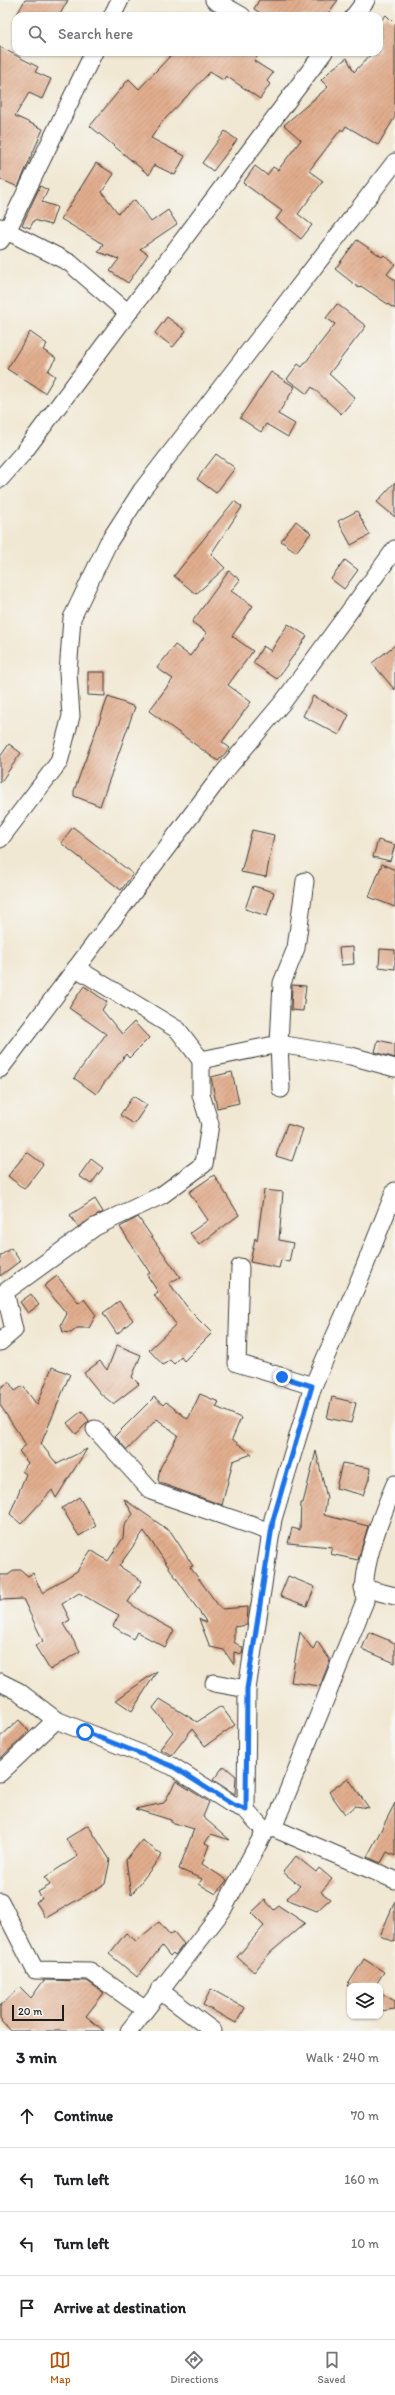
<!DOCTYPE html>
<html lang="en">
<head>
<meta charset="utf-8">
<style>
	:root { --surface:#fff; --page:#f2f2f2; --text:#202124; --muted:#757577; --line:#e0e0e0; --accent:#b45309 }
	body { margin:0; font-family:Itim,sans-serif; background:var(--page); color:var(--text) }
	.controls { position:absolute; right:12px; bottom:12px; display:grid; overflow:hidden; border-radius:8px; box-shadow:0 1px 3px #0004 }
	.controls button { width:36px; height:36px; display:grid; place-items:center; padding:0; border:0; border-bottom:1px solid var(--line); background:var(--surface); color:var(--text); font:20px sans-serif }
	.scale { position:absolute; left:12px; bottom:10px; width:52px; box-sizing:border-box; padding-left:4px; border:2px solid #1c1c1c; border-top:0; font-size:11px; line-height:14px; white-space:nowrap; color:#1c1c1c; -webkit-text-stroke:3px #f6f6f2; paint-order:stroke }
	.stop { position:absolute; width:12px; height:12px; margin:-9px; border:3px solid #1a73e8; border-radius:50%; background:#fff }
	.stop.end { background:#1a73e8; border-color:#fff; box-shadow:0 1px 4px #0008 }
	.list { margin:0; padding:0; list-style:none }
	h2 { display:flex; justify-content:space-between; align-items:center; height:52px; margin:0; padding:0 16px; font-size:17px }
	h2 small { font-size:13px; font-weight:400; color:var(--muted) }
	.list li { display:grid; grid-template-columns:26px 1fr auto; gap:12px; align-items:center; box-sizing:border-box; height:64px; padding:0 16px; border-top:1px solid var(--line) }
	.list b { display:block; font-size:15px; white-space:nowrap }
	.list em { font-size:13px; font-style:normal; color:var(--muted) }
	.icon { flex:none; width:22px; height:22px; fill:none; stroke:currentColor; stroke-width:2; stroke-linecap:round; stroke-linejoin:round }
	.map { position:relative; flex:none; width:395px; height:2031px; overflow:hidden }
	.search { position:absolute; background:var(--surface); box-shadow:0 1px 3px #0004; left:12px; right:12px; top:12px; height:44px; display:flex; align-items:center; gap:10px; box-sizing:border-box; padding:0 14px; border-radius:12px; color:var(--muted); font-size:15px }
	.sheet { height:308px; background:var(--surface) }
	nav { display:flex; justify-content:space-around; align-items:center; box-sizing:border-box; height:56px; border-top:1px solid var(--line); background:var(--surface); font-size:11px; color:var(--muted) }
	nav a { display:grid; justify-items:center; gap:2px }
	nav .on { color:var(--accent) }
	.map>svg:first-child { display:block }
</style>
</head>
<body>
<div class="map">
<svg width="395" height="2031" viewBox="0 0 395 2031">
	<defs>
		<pattern id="building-hatch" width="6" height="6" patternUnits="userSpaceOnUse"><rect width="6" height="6" fill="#e1ad8e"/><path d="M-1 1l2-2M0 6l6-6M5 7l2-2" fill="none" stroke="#c0947a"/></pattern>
	</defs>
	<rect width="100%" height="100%" fill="#f6f6f2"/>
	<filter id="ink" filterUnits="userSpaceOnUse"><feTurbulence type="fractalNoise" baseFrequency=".025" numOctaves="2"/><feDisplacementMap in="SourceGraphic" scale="8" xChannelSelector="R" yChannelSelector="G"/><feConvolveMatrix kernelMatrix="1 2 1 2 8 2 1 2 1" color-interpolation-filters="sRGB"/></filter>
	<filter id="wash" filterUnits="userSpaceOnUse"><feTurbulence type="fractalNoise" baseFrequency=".012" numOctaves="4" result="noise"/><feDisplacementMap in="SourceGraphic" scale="16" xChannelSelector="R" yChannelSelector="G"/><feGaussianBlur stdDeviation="0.9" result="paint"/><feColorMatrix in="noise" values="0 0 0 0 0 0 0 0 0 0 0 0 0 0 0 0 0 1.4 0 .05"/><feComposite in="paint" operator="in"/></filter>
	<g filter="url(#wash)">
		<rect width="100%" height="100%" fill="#f1e8d3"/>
		<g id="blocks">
			<!-- building -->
			<g fill="url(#building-hatch)">
				<polygon points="25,0 68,0 59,16 16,16"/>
				<polygon points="259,0 338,0 326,16 265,16 254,9"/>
				<polygon points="386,15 395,24 395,117 378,145 346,126 343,131 341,129 309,171 323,181 298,214 312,225 301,239 276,219 282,211 243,183 255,166 267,175 273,167 278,170 301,140 284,125 328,87 321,80 332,69 347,58 354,72 373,52 379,52 379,23"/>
				<polygon points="0,47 38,67 35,72 51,79 42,99 29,93 15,116 43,129 18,187 0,179"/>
				<polygon points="174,52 260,52 254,61 273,73 267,81 270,84 260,99 226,76 223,80 210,72 162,122 151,138 185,156 175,175 154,165 149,175 90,126 129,79 139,89"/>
				<polygon points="225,131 237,140 213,171 202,163"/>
				<polygon points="96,163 114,174 102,192 118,213 135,200 151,222 168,210 177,224 140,249 148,254 128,283 110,271 119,259 98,252 103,244 61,219"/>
				<polygon points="40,186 48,190 42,202 57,207 51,225 34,220 30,228 22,225"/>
				<polygon points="357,240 382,257 384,255 395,264 387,274 395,280 395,309 361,286 359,288 335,269"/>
				<polygon points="337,304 366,326 329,374 355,398 341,414 312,387 307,394 287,379 298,364 302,367 335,324 326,318"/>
				<polygon points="167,317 186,331 173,347 155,333"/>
				<polygon points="30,332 47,344 43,350 56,358 48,371 55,376 45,393 7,369"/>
				<polygon points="271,372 295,387 278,414 295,424 288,437 266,424 261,432 240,418"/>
				<polygon points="216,454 235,468 216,493 197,479"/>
				<polygon points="395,482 395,517 377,502"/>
				<polygon points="234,501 242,507 211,554 225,568 196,594 174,576"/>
				<polygon points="357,511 370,535 351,545 338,521"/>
				<polygon points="296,521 311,533 296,552 281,541"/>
				<polygon points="345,560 358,570 344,589 331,579"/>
				<polygon points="229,571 240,580 231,591 253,606 232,636 253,651 228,685 251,702 222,742 230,748 218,761 149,711 173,679 157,668 175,645 190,656 207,633 192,622"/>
				<polygon points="288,624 307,636 277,679 253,663 263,646 271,651"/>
				<polygon points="395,645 395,690 372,663"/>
				<polygon points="88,672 105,672 105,696 88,695"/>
				<polygon points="313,696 349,715 339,735 303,716"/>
				<polygon points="108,697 135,707 100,806 74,796 74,791"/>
				<polygon points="9,744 21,753 0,783 0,757"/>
				<polygon points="73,827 133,874 121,890 61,843"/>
				<polygon points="252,830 274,835 266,877 241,872"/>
				<polygon points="378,840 395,845 390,861 373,857"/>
				<polygon points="382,864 395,870 395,907 369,897"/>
				<polygon points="253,886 274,892 267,916 245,909"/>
				<polygon points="353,947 354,964 341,965 339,948"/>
				<polygon points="380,949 395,950 395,969 379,967"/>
				<polygon points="292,985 306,986 303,1011 291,1010"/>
				<polygon points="84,986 107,1002 102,1010 122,1034 134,1022 149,1038 129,1058 126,1054 96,1094 74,1078 106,1034 69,1008"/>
				<polygon points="378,1040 395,1044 395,1058 375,1052"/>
				<polygon points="232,1072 239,1103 217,1108 211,1077"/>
				<polygon points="133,1096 147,1105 134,1124 120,1115"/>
				<polygon points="287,1124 303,1129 292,1161 276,1156"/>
				<polygon points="27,1152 43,1164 24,1189 8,1176"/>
				<polygon points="91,1159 103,1168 91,1184 79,1176"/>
				<polygon points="214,1175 239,1215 199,1245 190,1233 208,1220 189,1192"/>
				<polygon points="264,1190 283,1192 279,1240 293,1243 289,1262 281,1260 279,1268 250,1262 255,1238 257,1241"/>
				<polygon points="95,1199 103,1212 78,1227 70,1215"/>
				<polygon points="138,1217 180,1277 169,1283 191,1312 212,1333 184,1361 181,1357 174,1364 170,1360 163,1365 149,1350 176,1324 154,1295 158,1292 147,1275 150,1273 120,1227"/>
				<polygon points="11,1248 20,1261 0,1276 0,1256"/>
				<polygon points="57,1276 79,1303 84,1299 96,1315 89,1328 77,1328 71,1333 63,1332 61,1325 67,1314 44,1286"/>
				<polygon points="31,1294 39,1305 28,1313 20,1302"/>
				<polygon points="119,1301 133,1320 117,1334 103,1313"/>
				<polygon points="117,1345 141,1355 132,1377 139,1384 113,1404 100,1393 84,1373 100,1361 107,1370"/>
				<polygon points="52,1367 70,1374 41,1444 57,1464 87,1449 56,1498 52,1490 21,1524 10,1514 26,1474 22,1471 28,1463 19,1451 26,1445 0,1405 0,1388 9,1382 15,1391 23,1386 37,1405"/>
				<polygon points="200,1394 219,1402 216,1407 241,1418 232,1439 252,1454 233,1461 222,1505 160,1483 158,1480 160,1468 178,1435 157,1419 127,1450 115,1436 154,1397 163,1405 166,1402 188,1419"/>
				<polygon points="332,1397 356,1403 351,1423 327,1418"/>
				<polygon points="82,1411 89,1421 76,1434 67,1423"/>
				<polygon points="316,1451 327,1498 324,1515 368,1526 358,1560 330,1554 332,1547 288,1543 292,1528 300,1530 301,1503 303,1503"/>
				<polygon points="342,1463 370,1468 369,1479 363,1495 336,1488"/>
				<polygon points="79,1497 96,1526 79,1536 62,1508"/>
				<polygon points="124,1499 171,1532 193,1566 190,1567 221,1609 248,1607 247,1625 234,1627 234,1642 243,1648 242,1654 234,1652 234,1665 224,1650 210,1647 199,1619 206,1623 205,1620 144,1531 119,1566 142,1581 128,1602 148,1616 174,1630 165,1647 137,1632 133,1639 113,1626 119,1615 79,1593 62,1604 70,1620 63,1624 80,1651 50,1670 35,1646 43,1641 23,1599 0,1600 0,1575 8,1575 15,1570 21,1570 28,1576 33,1573 42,1593 77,1571 91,1550 108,1561 123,1538 124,1526 133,1514"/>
				<polygon points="288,1576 315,1587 307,1606 280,1596"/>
				<polygon points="300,1632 313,1650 317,1641 330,1660 320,1686 291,1682"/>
				<polygon points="369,1632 395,1643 395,1663 362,1649"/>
				<polygon points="157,1671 132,1711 116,1700"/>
				<polygon points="160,1699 197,1722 221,1706 235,1725 205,1746 192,1729 172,1755 160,1749 173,1732 153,1708"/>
				<polygon points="19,1720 29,1731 0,1759 0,1737"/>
				<polygon points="224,1766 236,1776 235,1794 213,1780"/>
				<polygon points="348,1778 369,1808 355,1806 345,1814 329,1792"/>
				<polygon points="176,1781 209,1802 203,1817 230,1840 211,1834 205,1843 209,1845 202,1864 227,1880 216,1894 199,1884 202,1879 179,1869 194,1829 171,1822 171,1820 135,1809 164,1803"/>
				<polygon points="395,1803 395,1856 387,1852 381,1863 367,1857"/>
				<polygon points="88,1825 110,1860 105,1884 46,1918 36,1902 42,1899 38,1892 50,1885 45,1877 78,1856 66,1839"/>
				<polygon points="142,1840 162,1855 131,1895 126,1860"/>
				<polygon points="296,1856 316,1872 319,1868 332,1879 321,1892 330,1899 317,1911 286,1899 300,1886 283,1872"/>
				<polygon points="265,1900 274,1910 279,1906 305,1923 270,1953 254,1972 237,1957 264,1926 251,1913"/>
				<polygon points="395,1901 395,1942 380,1936"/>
				<polygon points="159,1922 170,1935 174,1932 184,1944 175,1955 173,1953 170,1956 162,1946 137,1977 109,1954 126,1933 136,1941"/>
				<polygon points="364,1959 384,1972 375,1986 347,1986"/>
				<polygon points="44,1980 87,1981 104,1993 86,2016 104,2031 11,2031 0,2019 0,2006 20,1987 31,1998"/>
				<polygon points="211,1989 245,2008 236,2023 203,2005"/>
				<polygon points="380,1993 395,2001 395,2009 380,2011"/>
			</g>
		</g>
	</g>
	<g filter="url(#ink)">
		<use href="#blocks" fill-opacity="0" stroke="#3c3b37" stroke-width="1"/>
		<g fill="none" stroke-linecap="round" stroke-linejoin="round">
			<defs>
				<g id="minor">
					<polyline points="214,0 242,16"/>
					<polyline points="112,16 120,0"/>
					<polyline points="354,16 366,0"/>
					<polyline points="0,227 7,231 94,52"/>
					<polyline points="0,241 7,231 70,263 128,313"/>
					<polyline points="0,479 23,453 324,52"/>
					<polyline points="0,839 59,762 71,716 68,673 72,618 108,543 142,490 395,162"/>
					<polyline points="76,968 178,1030 201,1060 279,1044 351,1056 395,1068"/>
					<polyline points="0,1069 220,777 283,702 395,549"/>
					<polyline points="281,1089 279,1044 282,983 296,948 305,881"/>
					<polyline points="240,1267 237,1363 313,1386"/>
					<polyline points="0,1342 14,1330 5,1292 95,1227 162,1195 204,1164 210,1124 201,1095 201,1060"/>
					<polyline points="95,1429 151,1491 271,1532"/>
					<polyline points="363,1588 395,1596"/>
					<polyline points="0,1682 18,1691 56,1720 172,1766 230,1803 246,1810 265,1831"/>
					<polyline points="214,1683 247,1689"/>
					<polyline points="0,1773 56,1720"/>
					<polyline points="246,1810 247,1689 273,1519 313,1386 358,1283 395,1191"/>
					<path d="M273,1828L365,1601C360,1569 382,1514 395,1484"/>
					<polyline points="0,1901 35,1970 90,1971 144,2009"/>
					<polyline points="159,1990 213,2031"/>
					<polyline points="129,2031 222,1911 265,1831 273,1828 395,1880"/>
				</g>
			</defs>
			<!-- minor casing -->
			<use href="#minor" stroke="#3c3b37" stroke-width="19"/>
			<!-- minor -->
			<use href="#minor" stroke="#fff" stroke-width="17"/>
		</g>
	</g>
	<g fill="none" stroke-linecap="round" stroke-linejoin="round" filter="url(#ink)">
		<!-- route -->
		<polyline stroke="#1a73e8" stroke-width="5" points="85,1732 172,1766 230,1803 246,1810 247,1689 273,1520 312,1386 282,1377"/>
	</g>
</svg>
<div class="controls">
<button><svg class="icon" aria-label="layers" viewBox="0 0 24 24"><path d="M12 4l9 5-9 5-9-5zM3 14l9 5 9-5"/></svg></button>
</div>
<div class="scale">20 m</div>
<div class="stop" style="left:85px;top:1732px"></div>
<div class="stop end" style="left:282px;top:1377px"></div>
<div class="search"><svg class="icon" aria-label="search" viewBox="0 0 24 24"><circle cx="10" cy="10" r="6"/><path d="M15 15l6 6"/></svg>Search here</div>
</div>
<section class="sheet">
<h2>3 min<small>Walk · 240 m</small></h2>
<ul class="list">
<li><svg class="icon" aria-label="ahead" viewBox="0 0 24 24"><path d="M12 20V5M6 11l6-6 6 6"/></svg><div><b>Continue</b></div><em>70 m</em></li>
<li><svg class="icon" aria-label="left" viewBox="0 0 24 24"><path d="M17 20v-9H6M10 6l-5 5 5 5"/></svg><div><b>Turn left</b></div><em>160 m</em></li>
<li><svg class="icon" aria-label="left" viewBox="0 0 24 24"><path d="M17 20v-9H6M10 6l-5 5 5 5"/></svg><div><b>Turn left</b></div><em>10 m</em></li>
<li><svg class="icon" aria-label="arrive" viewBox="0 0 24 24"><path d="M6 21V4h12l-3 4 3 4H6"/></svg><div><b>Arrive at destination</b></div></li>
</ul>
</section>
<nav>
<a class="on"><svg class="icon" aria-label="map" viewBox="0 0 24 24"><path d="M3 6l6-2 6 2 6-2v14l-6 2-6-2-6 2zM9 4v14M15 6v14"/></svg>Map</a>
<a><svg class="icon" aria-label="directions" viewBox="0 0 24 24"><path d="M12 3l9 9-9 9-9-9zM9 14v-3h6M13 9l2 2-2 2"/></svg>Directions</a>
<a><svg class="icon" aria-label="saved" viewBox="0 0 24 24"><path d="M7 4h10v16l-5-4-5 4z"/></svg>Saved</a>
</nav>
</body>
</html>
